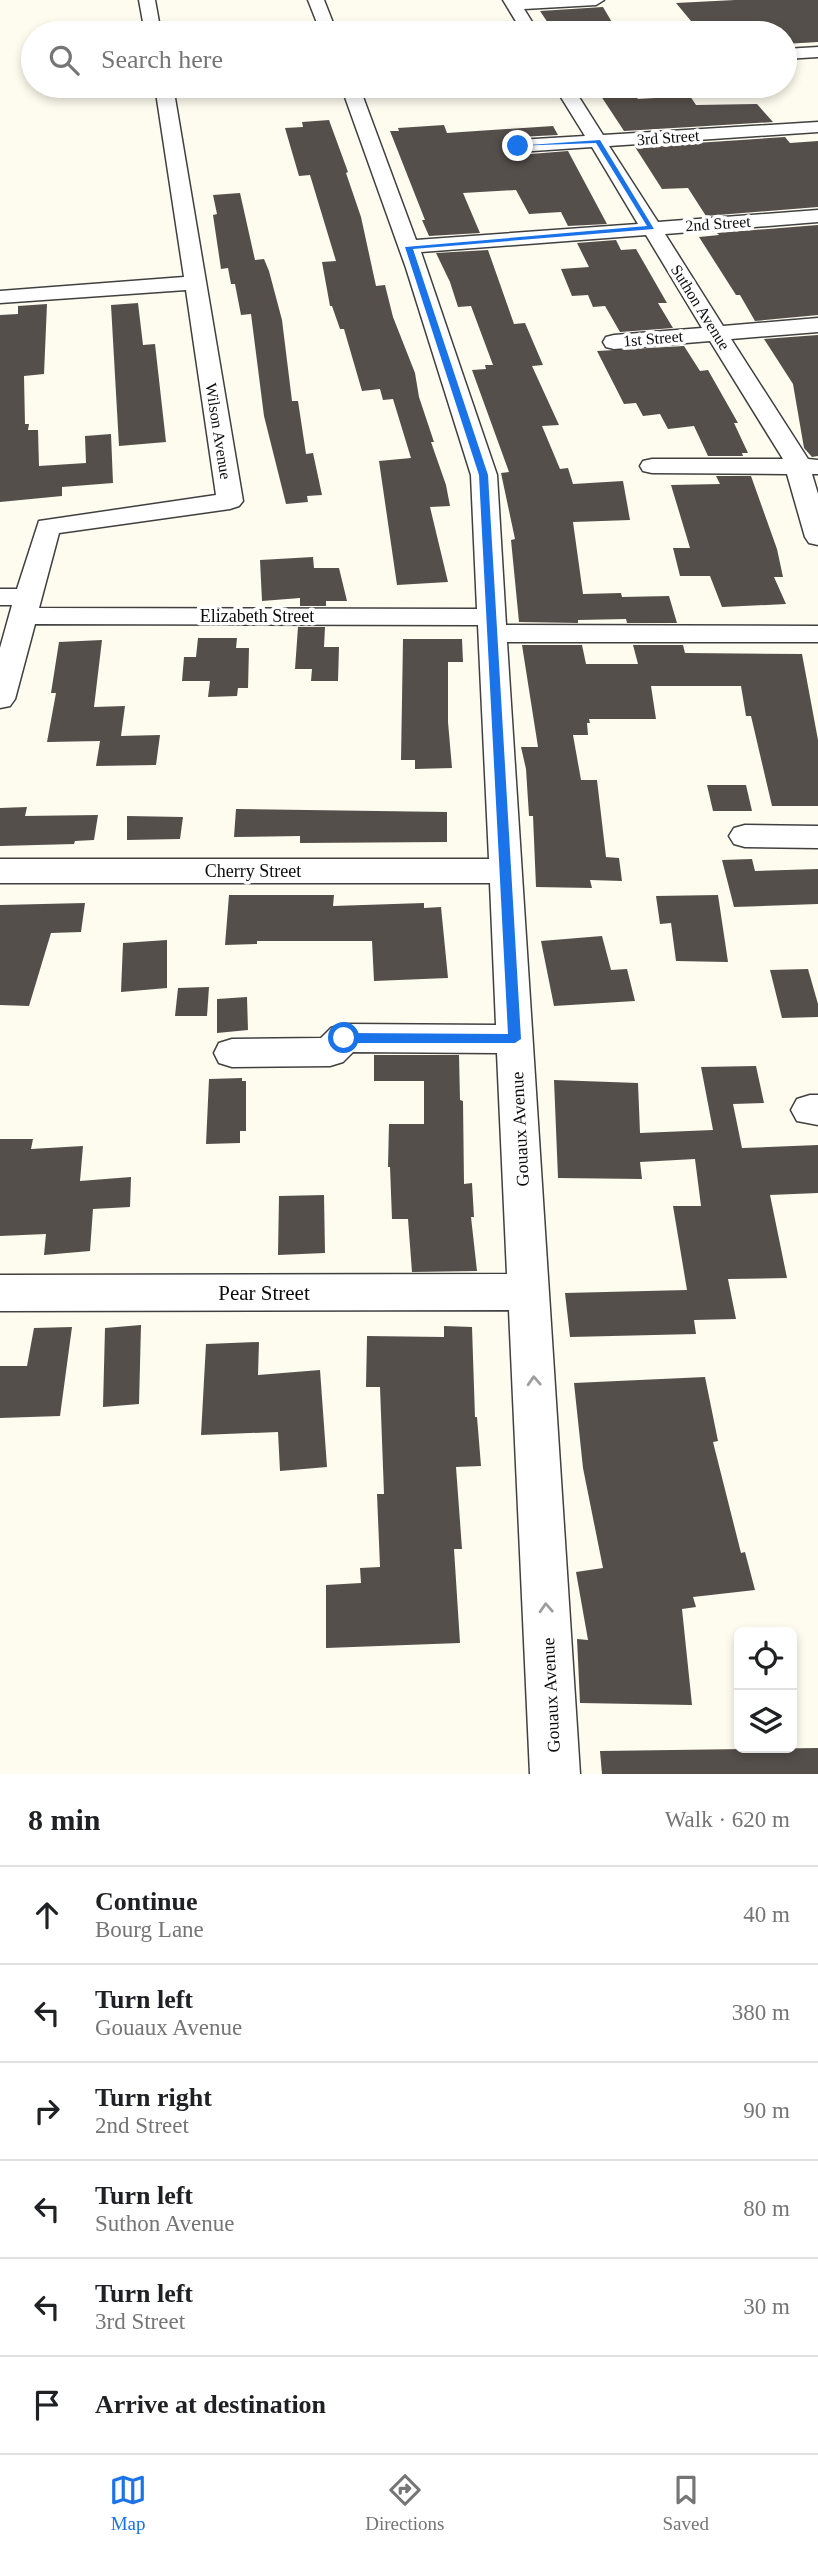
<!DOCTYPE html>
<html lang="en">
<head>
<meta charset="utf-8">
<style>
	:root { --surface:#fff; --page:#f2f2f2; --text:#202124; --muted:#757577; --line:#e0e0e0; --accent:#1a73e8 }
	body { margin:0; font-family:Georgia,serif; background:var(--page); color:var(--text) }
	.controls { position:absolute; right:21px; bottom:21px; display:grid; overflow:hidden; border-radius:10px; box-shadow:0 4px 10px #0003 }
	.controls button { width:63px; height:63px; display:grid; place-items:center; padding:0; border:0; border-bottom:2px solid var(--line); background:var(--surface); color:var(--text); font:35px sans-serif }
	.stop { position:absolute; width:21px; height:21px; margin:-16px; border:5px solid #1a73e8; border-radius:50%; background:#fff }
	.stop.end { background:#1a73e8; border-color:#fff; box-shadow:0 2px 7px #0008 }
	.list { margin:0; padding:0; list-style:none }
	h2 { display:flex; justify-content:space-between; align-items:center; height:91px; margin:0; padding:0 28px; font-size:30px }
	h2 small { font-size:23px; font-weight:400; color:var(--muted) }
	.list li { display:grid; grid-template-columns:46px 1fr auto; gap:21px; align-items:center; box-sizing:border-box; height:98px; padding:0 28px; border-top:2px solid var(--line) }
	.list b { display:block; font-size:26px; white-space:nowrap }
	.list p { margin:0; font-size:23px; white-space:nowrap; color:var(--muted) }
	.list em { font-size:23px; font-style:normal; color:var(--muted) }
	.icon { flex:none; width:38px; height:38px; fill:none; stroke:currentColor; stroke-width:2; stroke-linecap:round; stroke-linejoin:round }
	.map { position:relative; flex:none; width:818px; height:1774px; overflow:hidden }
	.search { position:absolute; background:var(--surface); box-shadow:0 4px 10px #0003; left:21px; right:21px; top:21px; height:77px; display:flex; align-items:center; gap:18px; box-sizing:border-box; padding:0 24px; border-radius:38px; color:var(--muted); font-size:26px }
	.sheet { height:679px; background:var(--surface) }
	nav { display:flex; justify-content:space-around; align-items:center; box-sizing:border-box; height:98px; border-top:2px solid var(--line); background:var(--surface); font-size:19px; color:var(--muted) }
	nav a { display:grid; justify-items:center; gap:4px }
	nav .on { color:var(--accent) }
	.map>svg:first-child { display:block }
</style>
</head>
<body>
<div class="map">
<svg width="818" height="1774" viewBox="0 0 818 1774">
	<rect width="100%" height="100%" fill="#fefbef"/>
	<!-- building -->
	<g fill="#554f4b">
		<polygon points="735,0 818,0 818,42 785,44 785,33 701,33 676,3"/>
		<polygon points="603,7 616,29 554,32 540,11"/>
		<polygon points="629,86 638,99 690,96 696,105 757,104 773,122 624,131 595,87"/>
		<polygon points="329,120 348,172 346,173 361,217 376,286 385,285 393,317 415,373 419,397 434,442 431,442 446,485 450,506 430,507 448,582 397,585 379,461 411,458 393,399 383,400 380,389 362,391 344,329 340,329 332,306 330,306 322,262 336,261 310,175 299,176 285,128 303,127 302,122"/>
		<polygon points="444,125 447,133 553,126 558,135 518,137 507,147 518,155 568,151 607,224 568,226 561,212 529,214 516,190 463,193 480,233 429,236 422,220 425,220 390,131 399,131 398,128"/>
		<polygon points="785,137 790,143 818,141 818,207 706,216 688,188 662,189 635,147"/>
		<polygon points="240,193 255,260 264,259 269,271 282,320 292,401 298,401 306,454 313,453 322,495 307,496 308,502 286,504 264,416 251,314 241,315 235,284 231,284 228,268 221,269 213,215 217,214 213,195"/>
		<polygon points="818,225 818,315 755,321 740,295 736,295 699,237 719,235 717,233"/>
		<polygon points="616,240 621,250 636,249 667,303 658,303 673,328 620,332 605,306 593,307 588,295 572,296 561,269 589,267 577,243"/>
		<polygon points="488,250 514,324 525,323 543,365 532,366 559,425 542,426 560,469 568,468 573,484 623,481 630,520 573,522 583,594 621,593 622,597 669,596 677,623 627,623 626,619 578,620 578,623 519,622 511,540 515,539 501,473 509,472 472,370 486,369 485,365 493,365 471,306 458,307 450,282 436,253"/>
		<polygon points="138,303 143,345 155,344 166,442 119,446 111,305"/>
		<polygon points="47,304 44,374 24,376 25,424 29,424 28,430 38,430 39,466 86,463 85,436 111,434 113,483 62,487 62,496 0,502 0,315 18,314 18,306"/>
		<polygon points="818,335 818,456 812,457 804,448 793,384 764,339"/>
		<polygon points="684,346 700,371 708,370 738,423 734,423 748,453 742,453 743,456 708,456 694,426 668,429 660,414 643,416 636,403 624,404 597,351"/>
		<polygon points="716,476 751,476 777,549 783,577 774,577 786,604 722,607 710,576 680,576 673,548 690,548 671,485 720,484"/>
		<polygon points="313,557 314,568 339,568 347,601 326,601 326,606 300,606 300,598 262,601 260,560"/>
		<polygon points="298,627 325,627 324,647 339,647 338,681 311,681 312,669 295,669"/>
		<polygon points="198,638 237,638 236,648 249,648 248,688 238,688 237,696 208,697 210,681 182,681 184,657 196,657"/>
		<polygon points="403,639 462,639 463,662 448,662 448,722 452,768 415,769 415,760 401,760"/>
		<polygon points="102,640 94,707 125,706 121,736 160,735 156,765 96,766 100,741 47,742 56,693 51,693 59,642"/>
		<polygon points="522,645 582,645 586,664 638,664 633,645 683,645 685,653 802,654 818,740 818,806 772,806 751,716 746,716 741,686 651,686 656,719 589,719 590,723 587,723 588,735 573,735 581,780 597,780 606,857 619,858 622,881 590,880 592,888 536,887 533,816 529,816 526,769 521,747 538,747"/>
		<polygon points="707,785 746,785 752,811 713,811"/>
		<polygon points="27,807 25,816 98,815 94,840 75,841 74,844 0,846 0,808"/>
		<polygon points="236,809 447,812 447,842 300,843 300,836 234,837"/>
		<polygon points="127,816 183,817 180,839 127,840"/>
		<polygon points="752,859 755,871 818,869 818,904 734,907 722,860"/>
		<polygon points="229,895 334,895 333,906 424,903 424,908 441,907 448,978 374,981 372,941 257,941 257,944 225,945"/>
		<polygon points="718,895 728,962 676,961 671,923 660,924 656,896"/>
		<polygon points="85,903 81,932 51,933 29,1006 0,1005 0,905"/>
		<polygon points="602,936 611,970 627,969 635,1001 554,1006 541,941"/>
		<polygon points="167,940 167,988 121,992 123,943"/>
		<polygon points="808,969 818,1004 818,1017 782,1018 770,970"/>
		<polygon points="209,987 207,1016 175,1016 178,988"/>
		<polygon points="247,997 248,1030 217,1033 217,999"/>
		<polygon points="374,1055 459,1055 460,1100 463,1101 464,1184 472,1183 474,1217 471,1217 477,1271 412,1272 408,1219 392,1219 390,1167 388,1167 389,1124 424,1124 424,1081 374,1081"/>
		<polygon points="756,1066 764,1103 733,1104 742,1148 818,1145 818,1193 770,1195 787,1278 728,1279 736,1319 694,1320 696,1334 570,1337 565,1293 687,1290 673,1206 701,1206 695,1159 640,1162 642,1179 558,1178 554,1080 638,1083 640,1133 713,1130 701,1067"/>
		<polygon points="242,1078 242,1081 246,1081 246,1131 240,1131 240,1143 206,1144 209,1079"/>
		<polygon points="0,1139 33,1139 31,1149 83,1146 80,1181 131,1177 130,1207 93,1209 90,1251 44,1255 46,1234 0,1236"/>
		<polygon points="324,1195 325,1253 278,1255 279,1196"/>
		<polygon points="141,1325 139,1404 103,1407 105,1328"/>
		<polygon points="444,1326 472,1327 475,1417 477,1417 481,1466 456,1467 462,1549 454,1549 460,1643 326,1648 326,1585 361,1583 360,1568 380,1567 377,1494 384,1494 380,1387 366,1387 367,1336 444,1337"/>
		<polygon points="72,1327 60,1416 0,1418 0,1366 27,1366 34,1328"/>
		<polygon points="259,1342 258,1375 320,1370 327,1467 280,1471 278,1432 201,1435 206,1344"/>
		<polygon points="705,1377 718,1441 713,1442 741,1553 745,1552 755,1590 693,1597 696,1607 682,1609 692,1705 580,1703 577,1639 588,1640 576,1572 603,1568 583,1468 574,1383"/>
		<polygon points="818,1748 818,1774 602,1774 600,1751"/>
	</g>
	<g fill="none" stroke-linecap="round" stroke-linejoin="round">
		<defs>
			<g id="minor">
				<polygon points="139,0 155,0 161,33 145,33"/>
				<polygon points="308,0 324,0 337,33 321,33"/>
				<polygon points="503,0 604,0 596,5 524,9 539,33 523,33"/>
				<polygon points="818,47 818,57 785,59 785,49"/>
				<polygon points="155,86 173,86 243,501 239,506 230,509 59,533 39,608 477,609 471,475 406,268 341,86 359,86 416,240 638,224 592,147 518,152 509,146 518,140 585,136 554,86 572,86 603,135 818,122 818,132 609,146 658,222 818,210 818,222 665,234 723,326 818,318 818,332 731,339 808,459 818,460 818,474 812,474 818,494 818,545 809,543 805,537 787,474 652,473 643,471 640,466 643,461 652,459 783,459 710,341 614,349 606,347 603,342 606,337 614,335 702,328 646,235 421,252 497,475 506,625 818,626 818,642 507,642 580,1774 530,1774 509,1310 0,1311 0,1275 507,1274 497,1053 353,1052 343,1062 330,1066 232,1067 219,1063 214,1053 219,1043 232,1039 321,1038 331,1028 344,1024 496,1025 490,883 0,883 0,859 489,859 478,625 35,624 15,699 10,706 0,708 0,648 12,605 0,605 0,589 17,589 39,521 216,495 186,290 0,303 0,291 184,277"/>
				<polygon points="745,825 818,826 818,848 745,847 734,844 729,836 734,828"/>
				<polygon points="810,1095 818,1095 818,1125 797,1121 791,1110 797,1099"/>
			</g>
		</defs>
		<!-- minor casing -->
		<use href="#minor" stroke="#404040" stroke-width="3"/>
		<!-- minor -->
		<use href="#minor" fill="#fff" fill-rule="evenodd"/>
	</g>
	<!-- one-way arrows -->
	<defs><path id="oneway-chevron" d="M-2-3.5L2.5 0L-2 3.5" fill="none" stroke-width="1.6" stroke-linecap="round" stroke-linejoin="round" transform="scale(1.75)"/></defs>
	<g stroke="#9e9e9e">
		<use href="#oneway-chevron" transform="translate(534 1381) rotate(-93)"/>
		<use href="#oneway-chevron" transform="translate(546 1608) rotate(-93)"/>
	</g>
	<!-- route -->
	<polygon fill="#1a73e8" points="600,140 654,229 413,249 488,475 521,1039 515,1043 344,1043 338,1038 344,1033 508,1034 479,475 405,247 647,226 596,143 514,146"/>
	<g text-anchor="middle" stroke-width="7" stroke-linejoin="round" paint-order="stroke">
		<!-- far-street labels -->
		<g font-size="16" fill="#0d0d0d" stroke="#fff">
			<text transform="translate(668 137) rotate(-4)" y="6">3rd Street</text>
			<text transform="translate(718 223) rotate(-4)" y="6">2nd Street</text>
			<text transform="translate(701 307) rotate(58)" y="6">Suthon Avenue</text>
			<text transform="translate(653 338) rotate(-5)" y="6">1st Street</text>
			<text transform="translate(219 431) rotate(81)" y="6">Wilson Avenue</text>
		</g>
		<!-- street labels -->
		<g font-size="18" fill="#0d0d0d" stroke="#fff">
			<text x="257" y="622">Elizabeth Street</text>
			<text x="253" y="877">Cherry Street</text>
			<text transform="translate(520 1129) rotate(-93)" y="6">Gouaux Avenue</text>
			<text transform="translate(551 1695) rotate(-93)" y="6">Gouaux Avenue</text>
		</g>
		<!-- near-street labels -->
		<g font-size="21" fill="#0d0d0d" stroke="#fff">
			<text x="264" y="1300">Pear Street</text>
		</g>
	</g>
</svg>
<div class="controls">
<button><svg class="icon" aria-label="locate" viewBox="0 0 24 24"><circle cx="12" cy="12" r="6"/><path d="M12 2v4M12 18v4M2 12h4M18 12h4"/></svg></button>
<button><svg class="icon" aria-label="layers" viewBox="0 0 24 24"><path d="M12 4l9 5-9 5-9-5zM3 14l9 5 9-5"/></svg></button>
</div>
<div class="stop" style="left:344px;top:1038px"></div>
<div class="stop end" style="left:518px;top:146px"></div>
<div class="search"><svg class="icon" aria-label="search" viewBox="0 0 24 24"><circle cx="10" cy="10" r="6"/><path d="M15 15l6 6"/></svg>Search here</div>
</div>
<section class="sheet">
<h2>8 min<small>Walk · 620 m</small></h2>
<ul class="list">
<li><svg class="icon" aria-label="ahead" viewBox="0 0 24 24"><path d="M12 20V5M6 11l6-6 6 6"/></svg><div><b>Continue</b><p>Bourg Lane</p></div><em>40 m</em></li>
<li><svg class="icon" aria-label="left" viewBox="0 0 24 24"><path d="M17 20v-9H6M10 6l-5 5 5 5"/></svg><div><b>Turn left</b><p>Gouaux Avenue</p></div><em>380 m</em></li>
<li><svg class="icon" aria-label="right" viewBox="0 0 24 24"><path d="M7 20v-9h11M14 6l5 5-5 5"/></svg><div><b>Turn right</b><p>2nd Street</p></div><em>90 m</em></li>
<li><svg class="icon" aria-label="left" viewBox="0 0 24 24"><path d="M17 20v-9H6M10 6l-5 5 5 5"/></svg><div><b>Turn left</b><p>Suthon Avenue</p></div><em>80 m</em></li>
<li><svg class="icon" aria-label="left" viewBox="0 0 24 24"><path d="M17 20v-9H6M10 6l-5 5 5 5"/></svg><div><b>Turn left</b><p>3rd Street</p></div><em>30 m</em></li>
<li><svg class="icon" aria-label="arrive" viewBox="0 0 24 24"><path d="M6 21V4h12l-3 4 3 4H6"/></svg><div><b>Arrive at destination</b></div></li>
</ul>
</section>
<nav>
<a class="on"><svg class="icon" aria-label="map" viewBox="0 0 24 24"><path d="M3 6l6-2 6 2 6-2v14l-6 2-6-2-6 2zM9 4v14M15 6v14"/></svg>Map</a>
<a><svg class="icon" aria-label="directions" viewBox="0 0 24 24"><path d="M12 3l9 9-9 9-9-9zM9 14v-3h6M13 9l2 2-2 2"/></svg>Directions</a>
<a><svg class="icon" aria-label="saved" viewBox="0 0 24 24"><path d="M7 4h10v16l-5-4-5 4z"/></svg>Saved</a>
</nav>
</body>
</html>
